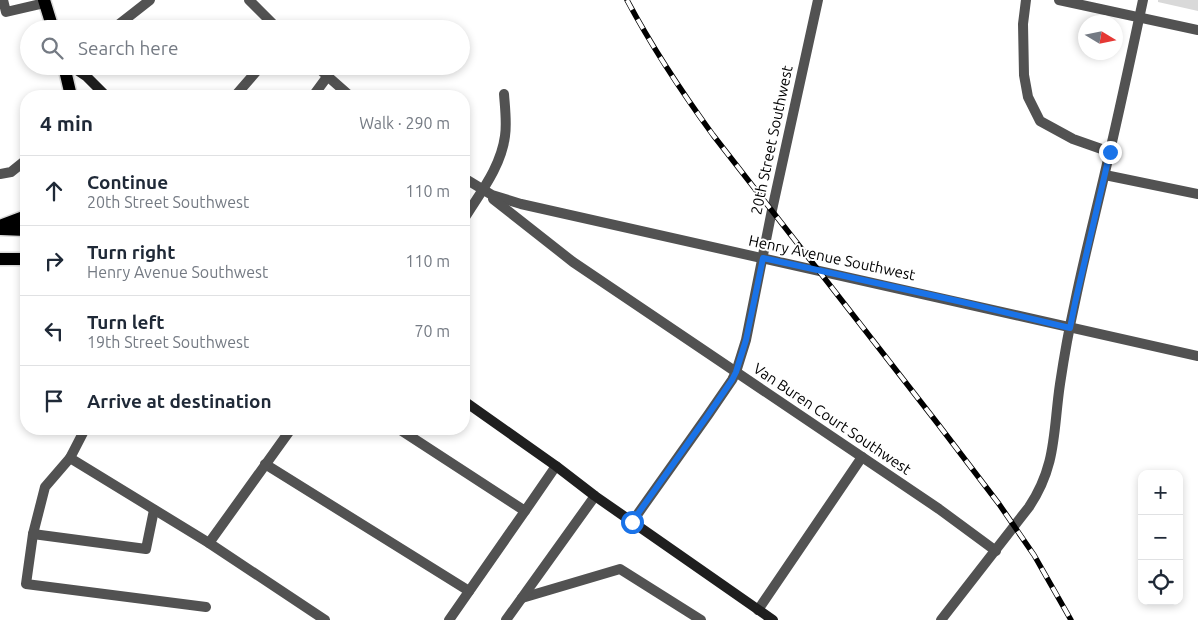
<!DOCTYPE html>
<html lang="en">
<head>
<meta charset="utf-8">
<style>
	:root { --surface:#fff; --page:#f6f6f7; --text:#1f2937; --muted:#747a83; --line:#e0e1e3 }
	body { margin:0; font-family:Ubuntu,sans-serif; background:var(--page); color:var(--text) }
	.controls { position:absolute; right:15px; bottom:15px; display:grid; overflow:hidden; border-radius:10px; box-shadow:0 2px 8px #0003 }
	.controls button { width:45px; height:45px; display:grid; place-items:center; padding:0; border:0; border-bottom:1px solid var(--line); background:var(--surface); color:var(--text); font:25px sans-serif }
	.compass { position:absolute; left:1078px; top:15px; width:45px; height:45px; border-radius:50%; background:var(--surface); box-shadow:0 2px 8px #0003; rotate:100deg }
	.stop { position:absolute; width:15px; height:15px; margin:-11px; border:4px solid #1a73e8; border-radius:50%; background:#fff }
	.stop.end { background:#1a73e8; border-color:#fff; box-shadow:0 1px 5px #0008 }
	.list { margin:0; padding:0; list-style:none }
	h2 { display:flex; justify-content:space-between; align-items:center; height:65px; margin:0; padding:0 20px; font-size:21px }
	h2 small { font-size:16px; font-weight:400; color:var(--muted) }
	.list li { display:grid; grid-template-columns:32px 1fr auto; gap:15px; align-items:center; box-sizing:border-box; height:70px; padding:0 20px; border-top:1px solid var(--line) }
	.list b { display:block; font-size:19px; white-space:nowrap }
	.list p { margin:0; font-size:16px; white-space:nowrap; color:var(--muted) }
	.list em { font-size:16px; font-style:normal; color:var(--muted) }
	.icon { flex:none; width:28px; height:28px; fill:none; stroke:currentColor; stroke-width:2; stroke-linecap:round; stroke-linejoin:round }
	.map { position:relative; flex:none; width:1198px; height:620px; overflow:hidden }
	.search { position:absolute; background:var(--surface); box-shadow:0 2px 8px #0003; left:20px; top:20px; width:450px; height:55px; display:flex; align-items:center; gap:12px; box-sizing:border-box; padding:0 18px; border-radius:28px; color:var(--muted); font-size:19px }
	.panel { position:absolute; background:var(--surface); box-shadow:0 2px 8px #0003; left:20px; top:90px; width:450px; height:345px; border-radius:20px }
	.map>svg:first-child { display:block }
</style>
</head>
<body>
<div class="map">
<svg width="1198" height="620" viewBox="0 0 1198 620">
	<rect width="100%" height="100%" fill="#fff"/>
	<!-- green -->
	<polygon fill="#d9d9d9" points="1158,0 1198,0 1198,11 1158,2"/>
	<g fill="none" stroke-linecap="round" stroke-linejoin="round">
		<defs>
			<g id="primary">
				<polyline points="44,0 53,29"/>
				<polyline points="64,66 71,96"/>
				<polyline points="0,226 26,216"/>
				<polyline points="1,229 26,230"/>
				<polyline points="0,259 26,259"/>
			</g>
		</defs>
		<!-- primary casing -->
		<use href="#primary" stroke="#dbdbdb" stroke-width="15"/>
		<!-- lane -->
		<g stroke="#525252" stroke-width="10">
			<polyline points="3,0 6,12 45,3"/>
			<polyline points="1026,0 1023,24 1024,75 1028,97 1040,121 1073,139 1110,152"/>
			<polyline points="113,29 150,0"/>
			<polyline points="235,96 261,66"/>
			<polyline points="313,96 327,77"/>
			<polyline points="0,174 11,172 26,160"/>
			<polyline points="1105,175 1198,194"/>
			<polyline points="85,429 70,458 209,543 325,620"/>
			<polyline points="399,429 525,511 556,466"/>
			<polyline points="70,458 45,487 33,534 26,584 206,607"/>
			<polyline points="265,464 469,591"/>
			<polyline points="33,534 146,549 154,510"/>
			<polyline points="209,543 291,429"/>
			<polyline points="522,598 620,569 701,620"/>
			<polyline points="758,610 862,457"/>
			<polyline points="449,620 525,511"/>
			<polyline points="506,620 595,496"/>
		</g>
		<!-- street -->
		<g stroke="#525252" stroke-width="10">
			<polyline points="249,0 278,29"/>
			<polyline points="1059,0 1198,30"/>
			<polyline points="316,66 350,96"/>
			<polyline points="464,178 492,195 521,204 1198,356"/>
			<polyline points="493,199 573,262 939,509 996,551"/>
			<path d="M464,219C480,193 501,167 505,136C507,123 505,108 504,94"/>
			<polyline points="632,522 708,415 732,380 736,372 746,340 772,210 818,0"/>
			<path d="M941,620L1029,507C1057,465 1053,431 1060,384C1064,357 1069,329 1075,302C1085,253 1098,204 1109,155C1121,104 1132,52 1143,0"/>
		</g>
		<!-- secondary -->
		<g stroke="#1f1f1f" stroke-width="10">
			<polyline points="71,66 86,76 106,96"/>
			<polyline points="464,401 556,466 595,496 773,620"/>
		</g>
		<!-- primary -->
		<use href="#primary" stroke="#000" stroke-width="12"/>
		<defs>
			<path id="rail" d="M627,0C652,47 681,91 713,135L938,424L999,504L1034,555L1071,620"/>
		</defs>
		<!-- rail casing -->
		<use href="#rail" stroke="#000" stroke-width="5.5"/>
		<!-- rail -->
		<use href="#rail" stroke="#fff" stroke-width="4" stroke-dasharray="11" stroke-linecap="butt"/>
	</g>
	<g fill="none" stroke-linecap="round" stroke-linejoin="round">
		<!-- route -->
		<polyline stroke="#1a73e8" stroke-width="6" points="632,522 708,415 732,380 736,372 746,340 763,258 962,302 1070,328 1075,303 1110,152"/>
	</g>
	<g text-anchor="middle" stroke-width="4" stroke-linejoin="round" paint-order="stroke">
		<!-- street labels -->
		<g font-size="15" fill="#000" stroke="#fff">
			<text transform="translate(772 140) rotate(-78)" y="5">20th Street Southwest</text>
			<text transform="translate(832 258) rotate(12)" y="5">Henry Avenue Southwest</text>
			<text transform="translate(832 419) rotate(34)" y="5">Van Buren Court Southwest</text>
		</g>
	</g>
</svg>
<div class="controls">
<button>+</button>
<button>−</button>
<button><svg class="icon" aria-label="locate" viewBox="0 0 24 24"><circle cx="12" cy="12" r="6"/><path d="M12 2v4M12 18v4M2 12h4M18 12h4"/></svg></button>
</div>
<svg class="compass" viewBox="-18 -18 36 36"><path d="M0-13l5 13h-10z" fill="#e53935"/><path d="M0 13l5-13h-10z" fill="#747a83"/></svg>
<div class="stop" style="left:632px;top:522px"></div>
<div class="stop end" style="left:1110px;top:152px"></div>
<div class="search"><svg class="icon" aria-label="search" viewBox="0 0 24 24"><circle cx="10" cy="10" r="6"/><path d="M15 15l6 6"/></svg>Search here</div>
<section class="panel">
<h2>4 min<small>Walk · 290 m</small></h2>
<ul class="list">
<li><svg class="icon" aria-label="ahead" viewBox="0 0 24 24"><path d="M12 20V5M6 11l6-6 6 6"/></svg><div><b>Continue</b><p>20th Street Southwest</p></div><em>110 m</em></li>
<li><svg class="icon" aria-label="right" viewBox="0 0 24 24"><path d="M7 20v-9h11M14 6l5 5-5 5"/></svg><div><b>Turn right</b><p>Henry Avenue Southwest</p></div><em>110 m</em></li>
<li><svg class="icon" aria-label="left" viewBox="0 0 24 24"><path d="M17 20v-9H6M10 6l-5 5 5 5"/></svg><div><b>Turn left</b><p>19th Street Southwest</p></div><em>70 m</em></li>
<li><svg class="icon" aria-label="arrive" viewBox="0 0 24 24"><path d="M6 21V4h12l-3 4 3 4H6"/></svg><div><b>Arrive at destination</b></div></li>
</ul>
</section>
</div>
</body>
</html>
